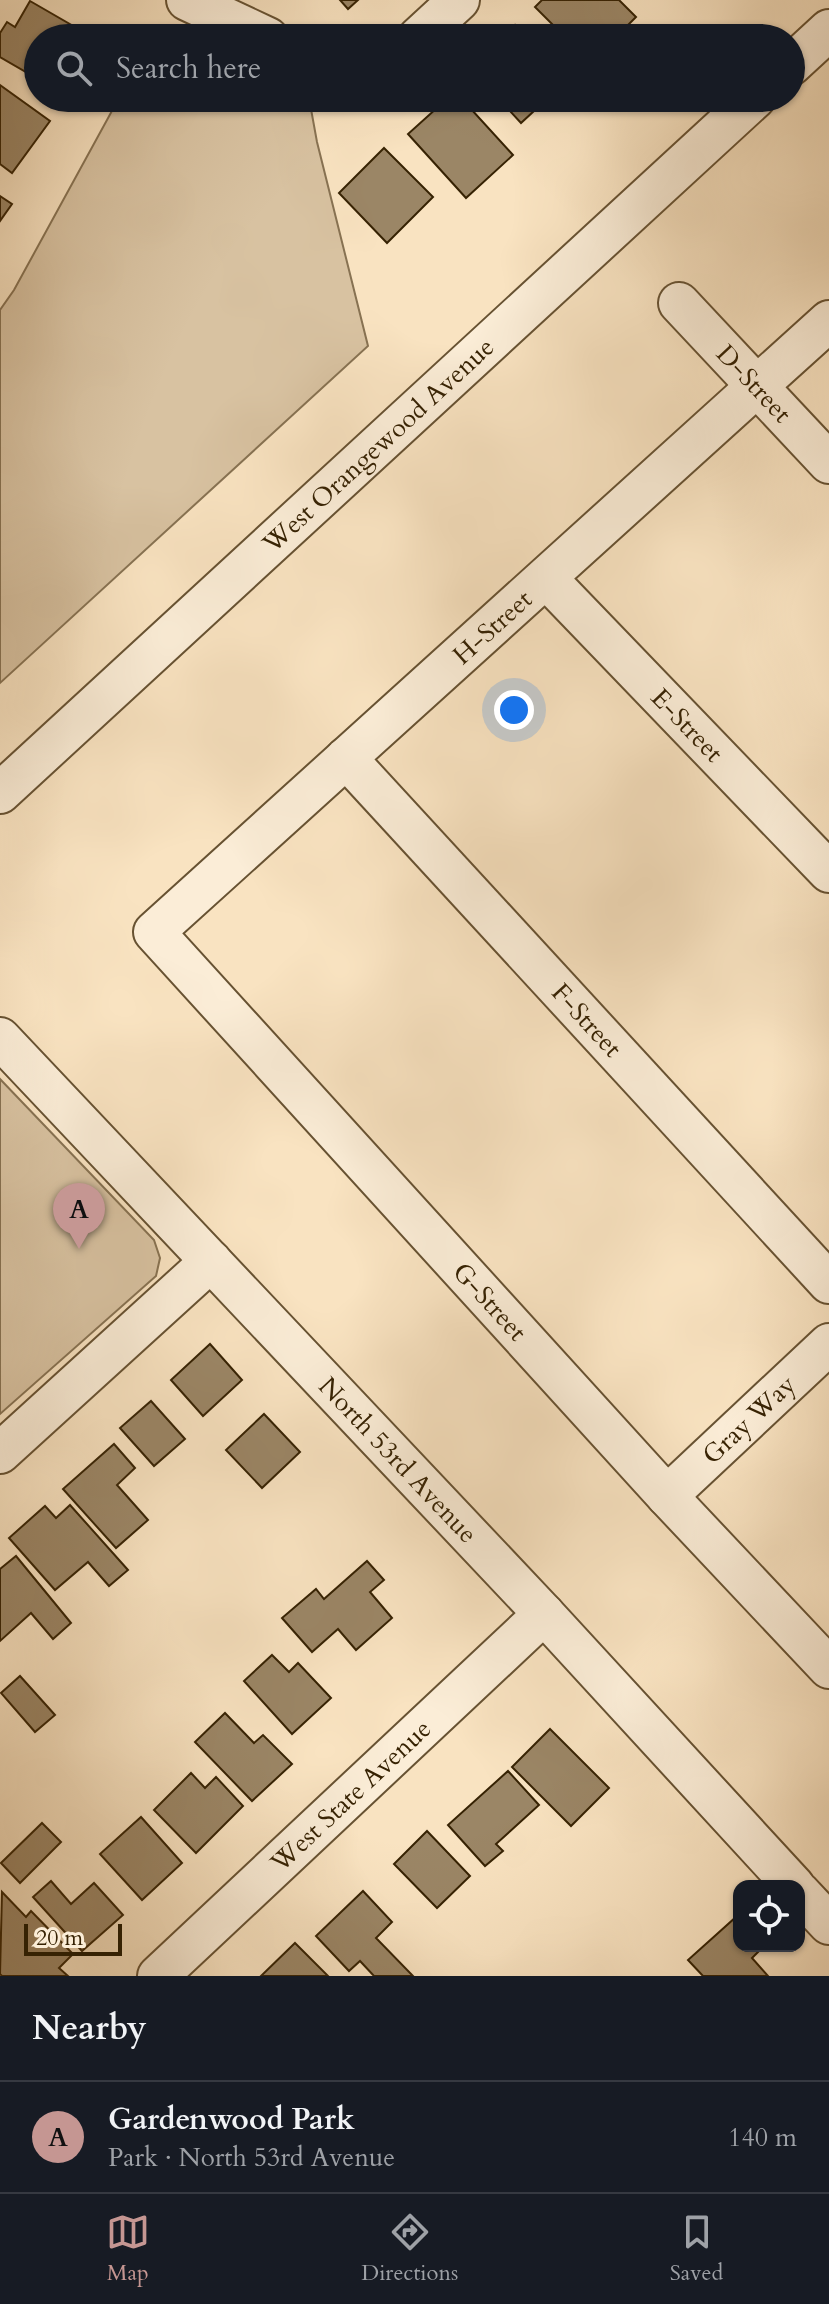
<!DOCTYPE html>
<html lang="en">
<head>
<meta charset="utf-8">
<style>
	:root { --surface:#171b24; --page:#242831; --text:#f1f3f6; --muted:#9ea1a6; --line:#363941; --accent:#c59692 }
	body { margin:0; font-family:Cardo,serif; background:var(--page); color:var(--text) }
	.controls { position:absolute; right:24px; bottom:24px; display:grid; overflow:hidden; border-radius:16px; box-shadow:0 2px 6px #0004 }
	.controls button { width:72px; height:72px; display:grid; place-items:center; padding:0; border:0; border-bottom:2px solid var(--line); background:var(--surface); color:var(--text); font:40px sans-serif }
	.scale { position:absolute; left:24px; bottom:20px; width:98px; box-sizing:border-box; padding-left:8px; border:4px solid #362203; border-top:0; font-size:22px; line-height:28px; white-space:nowrap; color:#362203; -webkit-text-stroke:6px #fbedd7; paint-order:stroke }
	.you { position:absolute; left:514px; top:710px; width:28px; height:28px; margin:-20px; border:6px solid #fff; border-radius:50%; background:#1a73e8; box-shadow:0 0 0 12px #1a73e833 }
	.badge { display:grid; place-items:center; width:52px; height:52px; border-radius:50%; background:var(--accent); color:#111; font-size:26px; font-weight:700 }
	.pin { position:absolute; translate:-50% -66px; filter:drop-shadow(0 2px 4px #0008) }
	.pin::after { content:''; position:absolute; top:42px; width:28px; height:24px; background:inherit; clip-path:polygon(0 0,100% 0,50% 100%) }
	.list { margin:0; padding:0; list-style:none }
	h2 { display:flex; justify-content:space-between; align-items:center; height:104px; margin:0; padding:0 32px; font-size:34px }
	h2 small { font-size:26px; font-weight:400; color:var(--muted) }
	.list li { display:grid; grid-template-columns:52px 1fr auto; gap:24px; align-items:center; box-sizing:border-box; height:112px; padding:0 32px; border-top:2px solid var(--line) }
	.list b { display:block; font-size:30px; white-space:nowrap }
	.list p { margin:0; font-size:26px; white-space:nowrap; color:var(--muted) }
	.list em { font-size:26px; font-style:normal; color:var(--muted) }
	.icon { flex:none; width:44px; height:44px; fill:none; stroke:currentColor; stroke-width:2; stroke-linecap:round; stroke-linejoin:round }
	.map { position:relative; flex:none; width:829px; height:1976px; overflow:hidden }
	.search { position:absolute; background:var(--surface); box-shadow:0 2px 6px #0004; left:24px; right:24px; top:24px; height:88px; display:flex; align-items:center; gap:20px; box-sizing:border-box; padding:0 28px; border-radius:44px; color:var(--muted); font-size:30px }
	.sheet { height:216px; background:var(--surface) }
	nav { display:flex; justify-content:space-around; align-items:center; box-sizing:border-box; height:112px; border-top:2px solid var(--line); background:var(--surface); font-size:22px; color:var(--muted) }
	nav a { display:grid; justify-items:center; gap:4px }
	nav .on { color:var(--accent) }
	.map>svg:first-child { display:block }
</style>
</head>
<body>
<div class="map">
<svg width="829" height="1976" viewBox="0 0 829 1976">
	<rect width="100%" height="100%" fill="#f9e3c1"/>
	<filter id="stains"><feTurbulence type="fractalNoise" baseFrequency=".0025" numOctaves="4"/><feColorMatrix values="0 0 0 0 .2 0 0 0 0 .09 0 0 0 0 .02 0 0 0 .5 -.17"/></filter>
	<radialGradient id="worn" r=".72"><stop offset=".6" stop-color="#630" stop-opacity="0"/><stop offset="1" stop-color="#630" stop-opacity=".3"/></radialGradient>
	<!-- green -->
	<g fill="#d8c2a1" stroke="#877252" stroke-width="2">
		<polygon points="119,98 309,98 317,142 368,346 0,683 0,310 14,290"/>
		<polygon points="0,1079 154,1240 160,1258 156,1276 0,1414"/>
	</g>
	<!-- building -->
	<g fill="#9b8666" stroke="#362203" stroke-width="2">
		<polygon points="340,0 358,0 348,9"/>
		<polygon points="542,0 619,0 636,17 615,38 566,38 535,7"/>
		<polygon points="30,1 94,38 38,38 38,79 0,57 0,33 7,22 15,27"/>
		<polygon points="515,25 526,38 500,38"/>
		<polygon points="0,85 50,121 12,173 0,164"/>
		<polygon points="448,98 461,98 513,155 466,198 408,134"/>
		<polygon points="498,98 548,98 521,123"/>
		<polygon points="384,148 433,197 387,243 339,193"/>
		<polygon points="0,196 12,204 0,221"/>
		<polygon points="210,1344 242,1380 203,1416 171,1380"/>
		<polygon points="151,1401 185,1439 154,1466 120,1428"/>
		<polygon points="264,1414 300,1452 262,1488 226,1450"/>
		<polygon points="114,1444 135,1468 117,1485 148,1520 116,1548 63,1489"/>
		<polygon points="70,1505 128,1570 109,1586 88,1562 55,1590 9,1538 45,1506 56,1518"/>
		<polygon points="16,1556 71,1623 53,1639 31,1613 0,1641 0,1569"/>
		<polygon points="367,1561 384,1580 370,1592 392,1618 356,1650 338,1629 312,1652 282,1618 316,1589 324,1599"/>
		<polygon points="272,1655 289,1672 298,1663 331,1698 292,1734 244,1681"/>
		<polygon points="20,1676 55,1715 35,1732 1,1693"/>
		<polygon points="225,1713 254,1743 263,1735 292,1764 252,1801 195,1742"/>
		<polygon points="550,1729 609,1788 571,1826 512,1767"/>
		<polygon points="508,1771 539,1805 496,1844 503,1851 485,1866 448,1825"/>
		<polygon points="191,1773 205,1788 216,1777 243,1806 196,1853 154,1810"/>
		<polygon points="141,1817 182,1863 142,1900 100,1854"/>
		<polygon points="42,1823 61,1842 20,1883 1,1863"/>
		<polygon points="427,1831 470,1876 437,1908 394,1864"/>
		<polygon points="51,1881 71,1904 94,1883 123,1915 82,1951 33,1897"/>
		<polygon points="363,1891 392,1922 376,1938 413,1976 374,1976 360,1961 349,1971 316,1936"/>
		<polygon points="2,1892 26,1917 31,1911 73,1954 59,1968 68,1976 2,1976 0,1974"/>
		<polygon points="736,1917 739,1920 739,1946 762,1946 763,1947 752,1958 768,1976 703,1976 688,1960"/>
		<polygon points="295,1943 328,1976 261,1976"/>
	</g>
	<g fill="none" stroke-linecap="round" stroke-linejoin="round">
		<defs>
			<g id="minor">
				<polyline points="187,0 268,38"/>
				<polyline points="418,38 459,0"/>
				<polyline points="791,65 829,30"/>
				<path id="s1" d="M679,303L829,463"/>
				<path id="s2" d="M829,321L154,932L667,1496L829,1668"/>
				<path id="s3" d="M546,578L829,872"/>
				<path id="s4" d="M346,758L829,1283"/>
				<path id="s5" d="M0,793L755,98"/>
				<path id="s6" d="M0,1038L544,1614L794,1886"/>
				<polyline points="0,1453 211,1261"/>
				<path id="s7" d="M667,1496L829,1344"/>
				<polyline points="799,1892 829,1924"/>
				<path id="s8" d="M158,1976L544,1614"/>
			</g>
		</defs>
		<!-- minor casing -->
		<use href="#minor" stroke="#675232" stroke-width="44"/>
		<!-- minor -->
		<use href="#minor" stroke="#fbedd7" stroke-width="40"/>
	</g>
	<g text-anchor="middle" stroke-width="8" stroke-linejoin="round" paint-order="stroke">
		<!-- street labels -->
		<g font-size="26" fill="#362203" stroke="#fbedd7">
			<text dy="9" stroke="none"><textPath href="#s1" startOffset="110">D-Street</textPath></text>
			<text dy="9" stroke="none"><textPath href="#s5" startOffset="514">West Orangewood Avenue</textPath></text>
			<text transform="translate(492 627) rotate(-42)" y="9">H-Street</text>
			<text dy="9" stroke="none"><textPath href="#s3" startOffset="204">E-Street</textPath></text>
			<text dy="9" stroke="none"><textPath href="#s4" startOffset="356">F-Street</textPath></text>
			<text dy="9" stroke="none"><textPath href="#s2" startOffset="1410">G-Street</textPath></text>
			<text dy="9" stroke="none"><textPath href="#s7" startOffset="112">Gray Way</textPath></text>
			<text dy="9" stroke="none"><textPath href="#s6" startOffset="580">North 53rd Avenue</textPath></text>
			<text dy="9" stroke="none"><textPath href="#s8" startOffset="264">West State Avenue</textPath></text>
		</g>
	</g>
	<rect width="100%" height="100%" filter="url(#stains)"/>
	<rect width="100%" height="100%" fill="url(#worn)"/>
</svg>
<div class="controls">
<button><svg class="icon" aria-label="locate" viewBox="0 0 24 24"><circle cx="12" cy="12" r="6"/><path d="M12 2v4M12 18v4M2 12h4M18 12h4"/></svg></button>
</div>
<div class="scale">20 m</div>
<div class="you"></div>
<div class="pin badge" style="left:79px;top:1249px">A</div>
<div class="search"><svg class="icon" aria-label="search" viewBox="0 0 24 24"><circle cx="10" cy="10" r="6"/><path d="M15 15l6 6"/></svg>Search here</div>
</div>
<section class="sheet">
<h2>Nearby<small></small></h2>
<ul class="list">
<li><span class="badge">A</span><div><b>Gardenwood Park</b><p>Park · North 53rd Avenue</p></div><em>140 m</em></li>
</ul>
</section>
<nav>
<a class="on"><svg class="icon" aria-label="map" viewBox="0 0 24 24"><path d="M3 6l6-2 6 2 6-2v14l-6 2-6-2-6 2zM9 4v14M15 6v14"/></svg>Map</a>
<a><svg class="icon" aria-label="directions" viewBox="0 0 24 24"><path d="M12 3l9 9-9 9-9-9zM9 14v-3h6M13 9l2 2-2 2"/></svg>Directions</a>
<a><svg class="icon" aria-label="saved" viewBox="0 0 24 24"><path d="M7 4h10v16l-5-4-5 4z"/></svg>Saved</a>
</nav>
</body>
</html>
